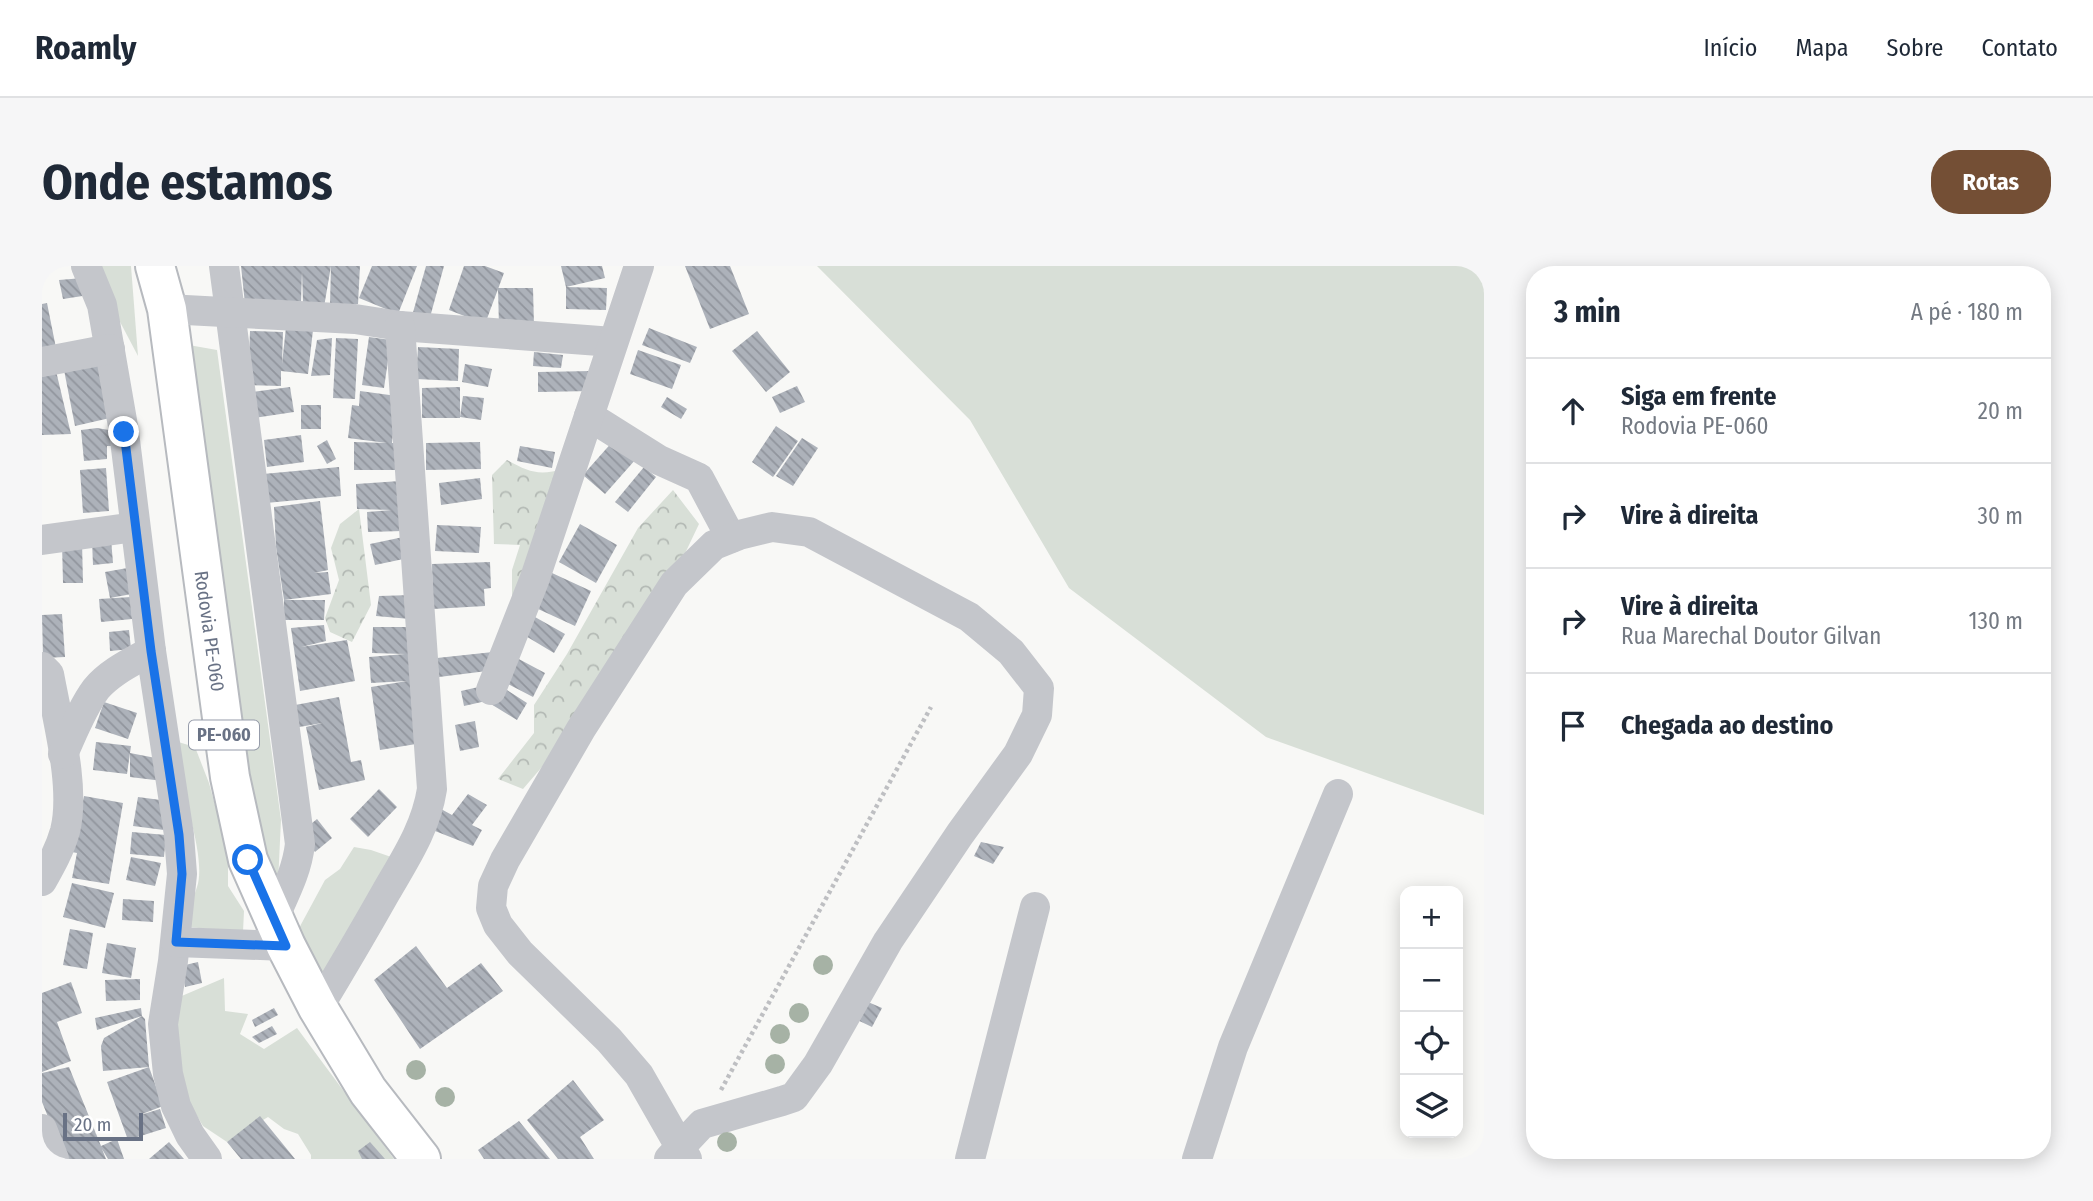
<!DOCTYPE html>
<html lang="pt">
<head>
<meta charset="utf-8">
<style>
	:root { --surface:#fff; --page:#f6f6f7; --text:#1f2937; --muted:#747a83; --line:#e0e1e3; --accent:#744f35 }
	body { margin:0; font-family:"Fira Sans Condensed",sans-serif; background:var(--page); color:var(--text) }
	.controls { position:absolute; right:21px; bottom:21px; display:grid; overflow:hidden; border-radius:14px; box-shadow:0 4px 18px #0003 }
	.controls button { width:63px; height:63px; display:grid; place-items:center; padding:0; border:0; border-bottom:2px solid var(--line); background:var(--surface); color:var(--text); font:35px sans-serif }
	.scale { position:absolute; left:21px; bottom:18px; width:80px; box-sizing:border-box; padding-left:7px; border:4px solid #697285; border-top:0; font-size:19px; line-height:24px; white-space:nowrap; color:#697285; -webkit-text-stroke:5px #fff; paint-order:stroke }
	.stop { position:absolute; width:21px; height:21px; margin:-16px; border:5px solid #1a73e8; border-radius:50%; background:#fff }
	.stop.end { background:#1a73e8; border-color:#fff; box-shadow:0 2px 7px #0008 }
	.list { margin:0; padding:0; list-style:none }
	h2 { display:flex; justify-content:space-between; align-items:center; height:91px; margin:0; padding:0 28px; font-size:30px }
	h2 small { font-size:23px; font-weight:400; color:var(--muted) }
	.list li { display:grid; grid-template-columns:46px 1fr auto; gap:21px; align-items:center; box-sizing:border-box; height:105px; padding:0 28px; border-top:2px solid var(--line) }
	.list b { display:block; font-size:26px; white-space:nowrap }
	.list p { margin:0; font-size:23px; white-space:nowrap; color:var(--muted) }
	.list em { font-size:23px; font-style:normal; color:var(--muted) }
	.icon { flex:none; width:38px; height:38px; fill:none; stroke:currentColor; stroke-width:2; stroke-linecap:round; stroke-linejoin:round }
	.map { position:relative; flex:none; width:1442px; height:893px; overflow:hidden; border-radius:28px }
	header { display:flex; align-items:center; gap:42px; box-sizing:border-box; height:98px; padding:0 35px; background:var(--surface); border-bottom:2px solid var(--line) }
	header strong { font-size:33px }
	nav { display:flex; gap:38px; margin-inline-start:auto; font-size:24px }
	.intro { display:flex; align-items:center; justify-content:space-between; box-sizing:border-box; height:168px; padding:0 42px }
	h1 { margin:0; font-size:49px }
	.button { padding:18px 32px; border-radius:28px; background:var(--accent); color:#fff; font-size:24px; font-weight:700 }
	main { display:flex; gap:42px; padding:0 42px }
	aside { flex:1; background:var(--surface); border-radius:28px; box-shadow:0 4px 18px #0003 }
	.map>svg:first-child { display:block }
</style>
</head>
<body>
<header>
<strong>Roamly</strong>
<nav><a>Início</a><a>Mapa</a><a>Sobre</a><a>Contato</a></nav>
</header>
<div class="intro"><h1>Onde estamos</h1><a class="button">Rotas</a></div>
<main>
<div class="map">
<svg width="1442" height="893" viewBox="0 0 1442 893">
	<defs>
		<pattern id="forest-crowns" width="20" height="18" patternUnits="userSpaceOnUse" patternTransform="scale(1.75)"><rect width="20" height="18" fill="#d8dfd7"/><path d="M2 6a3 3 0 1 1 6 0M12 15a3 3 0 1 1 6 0" fill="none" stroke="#b3b9b4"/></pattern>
		<pattern id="building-back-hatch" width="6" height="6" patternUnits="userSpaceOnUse" patternTransform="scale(1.75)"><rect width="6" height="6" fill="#adb2ba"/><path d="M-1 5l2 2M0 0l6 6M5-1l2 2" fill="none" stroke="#91959d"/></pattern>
	</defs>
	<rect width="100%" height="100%" fill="#f8f8f6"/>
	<!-- green -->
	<g fill="#d8dfd7">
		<polygon points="52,0 89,0 96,90 67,35"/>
		<polygon points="775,0 1442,0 1442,549 1224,471 1027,322 928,154"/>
		<polygon points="141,78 175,84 239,554 236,617 213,561"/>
		<path d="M123,472L153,481L167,517L186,587V620L202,645L201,666L135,660C142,648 151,635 155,621C166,590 134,506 123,472Z"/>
		<polygon points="312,581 329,584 355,593 282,713 256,664 283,614 298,603"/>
		<polygon points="182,712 183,745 206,748 198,768 222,783 255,762 352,893 269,893 269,889 256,868 242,863 226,851 185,876 161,860 137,820 135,732"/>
	</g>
	<!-- forest -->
	<g fill="url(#forest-crowns)">
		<path d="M465,194C487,206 496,210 522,203L470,341V304L478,279L452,278L450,209Z"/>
		<polygon points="631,224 657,258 617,342 512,487 481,523 456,513 492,467 492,439 525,388 596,262"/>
		<polygon points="317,243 329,339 310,376 288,366 283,352 297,314 289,282 298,258"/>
	</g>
	<!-- building -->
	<g fill="url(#building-back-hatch)">
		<polygon points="199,0 289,0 282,41 261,37 260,5 259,36 203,38"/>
		<polygon points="289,0 318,0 316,38 288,38"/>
		<polygon points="330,0 375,0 356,48 317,32"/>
		<polygon points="384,0 402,0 387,55 370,50"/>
		<polygon points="422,0 443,0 462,7 443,58 407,44"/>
		<polygon points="519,0 560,0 563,12 524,21"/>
		<polygon points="643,0 688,0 707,48 668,63"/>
		<polygon points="41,12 47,29 21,33 17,14"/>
		<polygon points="524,21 565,22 564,44 524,43"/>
		<polygon points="456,22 491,22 492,60 457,61"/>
		<polygon points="5,37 14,82 0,86 0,38"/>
		<polygon points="244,61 271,64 266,108 239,105 239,120 206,119 208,65 241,66 240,98"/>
		<polygon points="607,62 655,81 648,97 600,79"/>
		<polygon points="715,65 748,106 724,126 690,85"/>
		<polygon points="327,71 349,74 342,122 320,119"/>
		<polygon points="290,72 288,109 269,110 275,74"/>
		<polygon points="294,72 316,73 313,133 291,132"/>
		<polygon points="376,81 417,83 416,115 374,113"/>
		<polygon points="596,84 639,99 630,123 588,108"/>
		<polygon points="492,86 521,89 519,102 491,100"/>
		<polygon points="423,98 450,103 446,121 420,116"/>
		<polygon points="62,99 68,152 33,160 22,104"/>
		<polygon points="14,105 29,168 0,169 0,107"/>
		<polygon points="550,105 550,125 496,126 496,106"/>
		<polygon points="755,120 763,136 738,147 730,131"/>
		<polygon points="248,121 252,146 206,153 203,127"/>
		<polygon points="418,121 418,152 380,152 380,122"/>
		<polygon points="318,125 355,130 350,177 360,177 359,204 312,204 312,176 345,177 306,172 310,139 317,140"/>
		<polygon points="421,130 442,132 439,154 418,151"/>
		<polygon points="625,131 645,143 639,153 619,141"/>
		<rect x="259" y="139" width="20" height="24"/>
		<polygon points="734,160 756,175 731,211 710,196"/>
		<polygon points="55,162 73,165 77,180 65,180 65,193 42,195 39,164"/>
		<polygon points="259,169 262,196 225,201 222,174"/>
		<polygon points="760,172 776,182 751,220 734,210"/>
		<polygon points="285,174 294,193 285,198 275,180"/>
		<polygon points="572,174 594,193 563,228 541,209"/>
		<polygon points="438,176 439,203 384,204 384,177"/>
		<polygon points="478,180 513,186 510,202 475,195"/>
		<polygon points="297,201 299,230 224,237 221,208"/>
		<polygon points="602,201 614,211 586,246 573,236"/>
		<polygon points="64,202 67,245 41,247 38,204"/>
		<polygon points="438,212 440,233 399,239 397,217"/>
		<polygon points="358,215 361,265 326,266 325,246 350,244 315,243 314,218"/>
		<polygon points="278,235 286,304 272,307 286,306 289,328 242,334 234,281 232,241"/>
		<polygon points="538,258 575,279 554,317 517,296"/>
		<polygon points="395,259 439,261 437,287 393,285"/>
		<polygon points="366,270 371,291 333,299 328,278"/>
		<polygon points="69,273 71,297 51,299 50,275"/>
		<polygon points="40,276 41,317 21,317 20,277"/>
		<polygon points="448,296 449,322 442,323 443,340 391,343 390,298"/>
		<polygon points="91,301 95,327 68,332 63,306"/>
		<polygon points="510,307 549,325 533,360 494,342"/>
		<polygon points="370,329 368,353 334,350 337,330"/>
		<polygon points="89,331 90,353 59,356 57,333"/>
		<polygon points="242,334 283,334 282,354 242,354"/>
		<polygon points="20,348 23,391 1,392 0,349"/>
		<polygon points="493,351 523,368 512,387 482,369"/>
		<polygon points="282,359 284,375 259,381 305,374 313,415 258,425 249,362"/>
		<polygon points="331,361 369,361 380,477 338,484 329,421 365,415 329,417 327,391 363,388 330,387"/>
		<polygon points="87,364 89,383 68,385 67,366"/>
		<polygon points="451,386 453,404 397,411 395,392"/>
		<polygon points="473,391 503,407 491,431 460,415"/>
		<polygon points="454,417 485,437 475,454 444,435 422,440 419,425"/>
		<polygon points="297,431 309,496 319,494 323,514 277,524 264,461 280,457 246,463 242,441"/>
		<polygon points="62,436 95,447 86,473 53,462"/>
		<polygon points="433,455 437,481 418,485 413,459"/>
		<polygon points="54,476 89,480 85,508 51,504"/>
		<polygon points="88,487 124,494 121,515 88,511"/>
		<polygon points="337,523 355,541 326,571 308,553"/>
		<polygon points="426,528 445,539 430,559 440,564 431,580 388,563 399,543 410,549"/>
		<polygon points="42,530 81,537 67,618 30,612 35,587 30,586"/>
		<polygon points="96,531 126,535 122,564 91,560"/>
		<polygon points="275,553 290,572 273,586 258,567"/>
		<polygon points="90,566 124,569 122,591 88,588"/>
		<polygon points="939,576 962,581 951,598 932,590"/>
		<polygon points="89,591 119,597 113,620 84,614"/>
		<polygon points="30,617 72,627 63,662 21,651"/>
		<polygon points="81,633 112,635 111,656 80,654"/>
		<polygon points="28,663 51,667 45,703 21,699"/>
		<polygon points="65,677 94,682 89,712 60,707"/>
		<polygon points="374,680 405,722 439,697 461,725 378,783 332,714"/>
		<polygon points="156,696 160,717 143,721 139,700"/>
		<polygon points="98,713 98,734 64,735 63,714"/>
		<polygon points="29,716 40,747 15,756 29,795 0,806 0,727"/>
		<polygon points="819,733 840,742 830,761 809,751"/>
		<polygon points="99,742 100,750 103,753 107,801 61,805 59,780 62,772 100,750 55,764 53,752"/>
		<polygon points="232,742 236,749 213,761 210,754"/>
		<polygon points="230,760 235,768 217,777 210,771"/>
		<polygon points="27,801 59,880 75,873 82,893 66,893 60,883 64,893 23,893 0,836 0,807"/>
		<polygon points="107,801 121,840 95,850 118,843 124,862 86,874 65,816"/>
		<polygon points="531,814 562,854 538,871 552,893 516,893 485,854"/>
		<polygon points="218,850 253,893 199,893 185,876"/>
		<polygon points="477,855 508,893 442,893 436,884"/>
		<polygon points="127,876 142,893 107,893"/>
		<polygon points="328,876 343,893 320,893 316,885"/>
	</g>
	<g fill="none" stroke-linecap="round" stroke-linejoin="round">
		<defs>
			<polyline id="major" points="113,0 125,43 188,511 206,594 244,680 276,742 326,825 379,893"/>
		</defs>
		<!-- major casing -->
		<use href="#major" stroke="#b7babf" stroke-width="42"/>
		<!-- path -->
		<polyline stroke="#bebfc2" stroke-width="4.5" stroke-dasharray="3.5 3.5" stroke-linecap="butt" points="679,824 889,441"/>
		<!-- minor -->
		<g stroke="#c4c6cb" stroke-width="30">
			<polyline points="44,0 60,39 82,166 109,385 137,569 140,608 131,695 121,758 126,808 134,840 148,869 165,893"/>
			<path d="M182,0L258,578C255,605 243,627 232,652"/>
			<polyline points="125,43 313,53 358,60 571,76"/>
			<polyline points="0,96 68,83"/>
			<polyline points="547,150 617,194 657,212 689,272"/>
			<polyline points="0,274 93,261"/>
			<path d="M0,401L7,408C15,453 34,521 23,565C18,583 9,599 0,615"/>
			<polyline points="449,424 493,312 597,0"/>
			<path d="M21,488C31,466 40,442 54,423C68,406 90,396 109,385"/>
			<polyline points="134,676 244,680"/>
			<path d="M276,742C299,704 322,665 344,626C363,593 384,562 390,523L358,60"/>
			<polyline points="0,863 12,893"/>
			<polyline points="627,893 660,858 740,835 752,831 776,798 846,675 918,568 976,488 995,449 997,422 969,386 927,351 767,266 730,261 697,269 672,279 632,318 539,463 463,594 451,620 449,642 456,659 478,687 567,774 597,809 645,893"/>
			<polyline points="928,893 993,641"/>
			<polyline points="1155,893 1191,781 1296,528"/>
		</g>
		<!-- major -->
		<use href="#major" stroke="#fff" stroke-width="38"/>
	</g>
	<!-- trees -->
	<g fill="#a6b2a5">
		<circle cx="781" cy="699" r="10"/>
		<circle cx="757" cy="747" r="10"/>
		<circle cx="738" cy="768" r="10"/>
		<circle cx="733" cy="798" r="10"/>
		<circle cx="374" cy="804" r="10"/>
		<circle cx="403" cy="831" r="10"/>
		<circle cx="685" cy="876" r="10"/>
	</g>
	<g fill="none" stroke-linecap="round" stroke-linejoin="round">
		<!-- route -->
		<polyline stroke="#1a73e8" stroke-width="9" points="82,166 109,385 137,569 140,608 134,676 244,680 206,594"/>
	</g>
	<g text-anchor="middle" stroke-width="7" stroke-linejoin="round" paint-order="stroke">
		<!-- shield labels -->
		<rect fill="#fff" stroke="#969caa" stroke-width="2" x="147" y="454.5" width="70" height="29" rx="5"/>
		<g font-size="18" font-weight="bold" fill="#697285">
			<text x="182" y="475">PE-060</text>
		</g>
		<!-- street labels -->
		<g font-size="19" fill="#697285" stroke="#fff">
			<text transform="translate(168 365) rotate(82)" y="7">Rodovia PE-060</text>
		</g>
	</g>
</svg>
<div class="controls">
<button>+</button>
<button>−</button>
<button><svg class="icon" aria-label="locate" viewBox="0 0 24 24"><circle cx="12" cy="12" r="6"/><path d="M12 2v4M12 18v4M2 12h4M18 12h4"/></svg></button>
<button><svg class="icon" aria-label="layers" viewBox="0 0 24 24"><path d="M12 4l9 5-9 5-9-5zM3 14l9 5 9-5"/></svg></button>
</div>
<div class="scale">20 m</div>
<div class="stop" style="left:206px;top:594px"></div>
<div class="stop end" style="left:82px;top:166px"></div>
</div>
<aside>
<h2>3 min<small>A pé · 180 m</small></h2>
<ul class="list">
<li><svg class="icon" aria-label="ahead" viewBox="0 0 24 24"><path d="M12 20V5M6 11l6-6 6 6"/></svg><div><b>Siga em frente</b><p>Rodovia PE-060</p></div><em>20 m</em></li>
<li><svg class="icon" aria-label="right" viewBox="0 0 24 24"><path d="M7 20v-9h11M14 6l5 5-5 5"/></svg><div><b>Vire à direita</b></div><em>30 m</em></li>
<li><svg class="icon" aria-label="right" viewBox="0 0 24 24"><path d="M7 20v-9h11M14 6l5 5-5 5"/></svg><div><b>Vire à direita</b><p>Rua Marechal Doutor Gilvan</p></div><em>130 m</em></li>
<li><svg class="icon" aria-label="arrive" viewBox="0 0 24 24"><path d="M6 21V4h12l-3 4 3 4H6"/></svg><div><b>Chegada ao destino</b></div></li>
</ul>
</aside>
</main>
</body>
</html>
